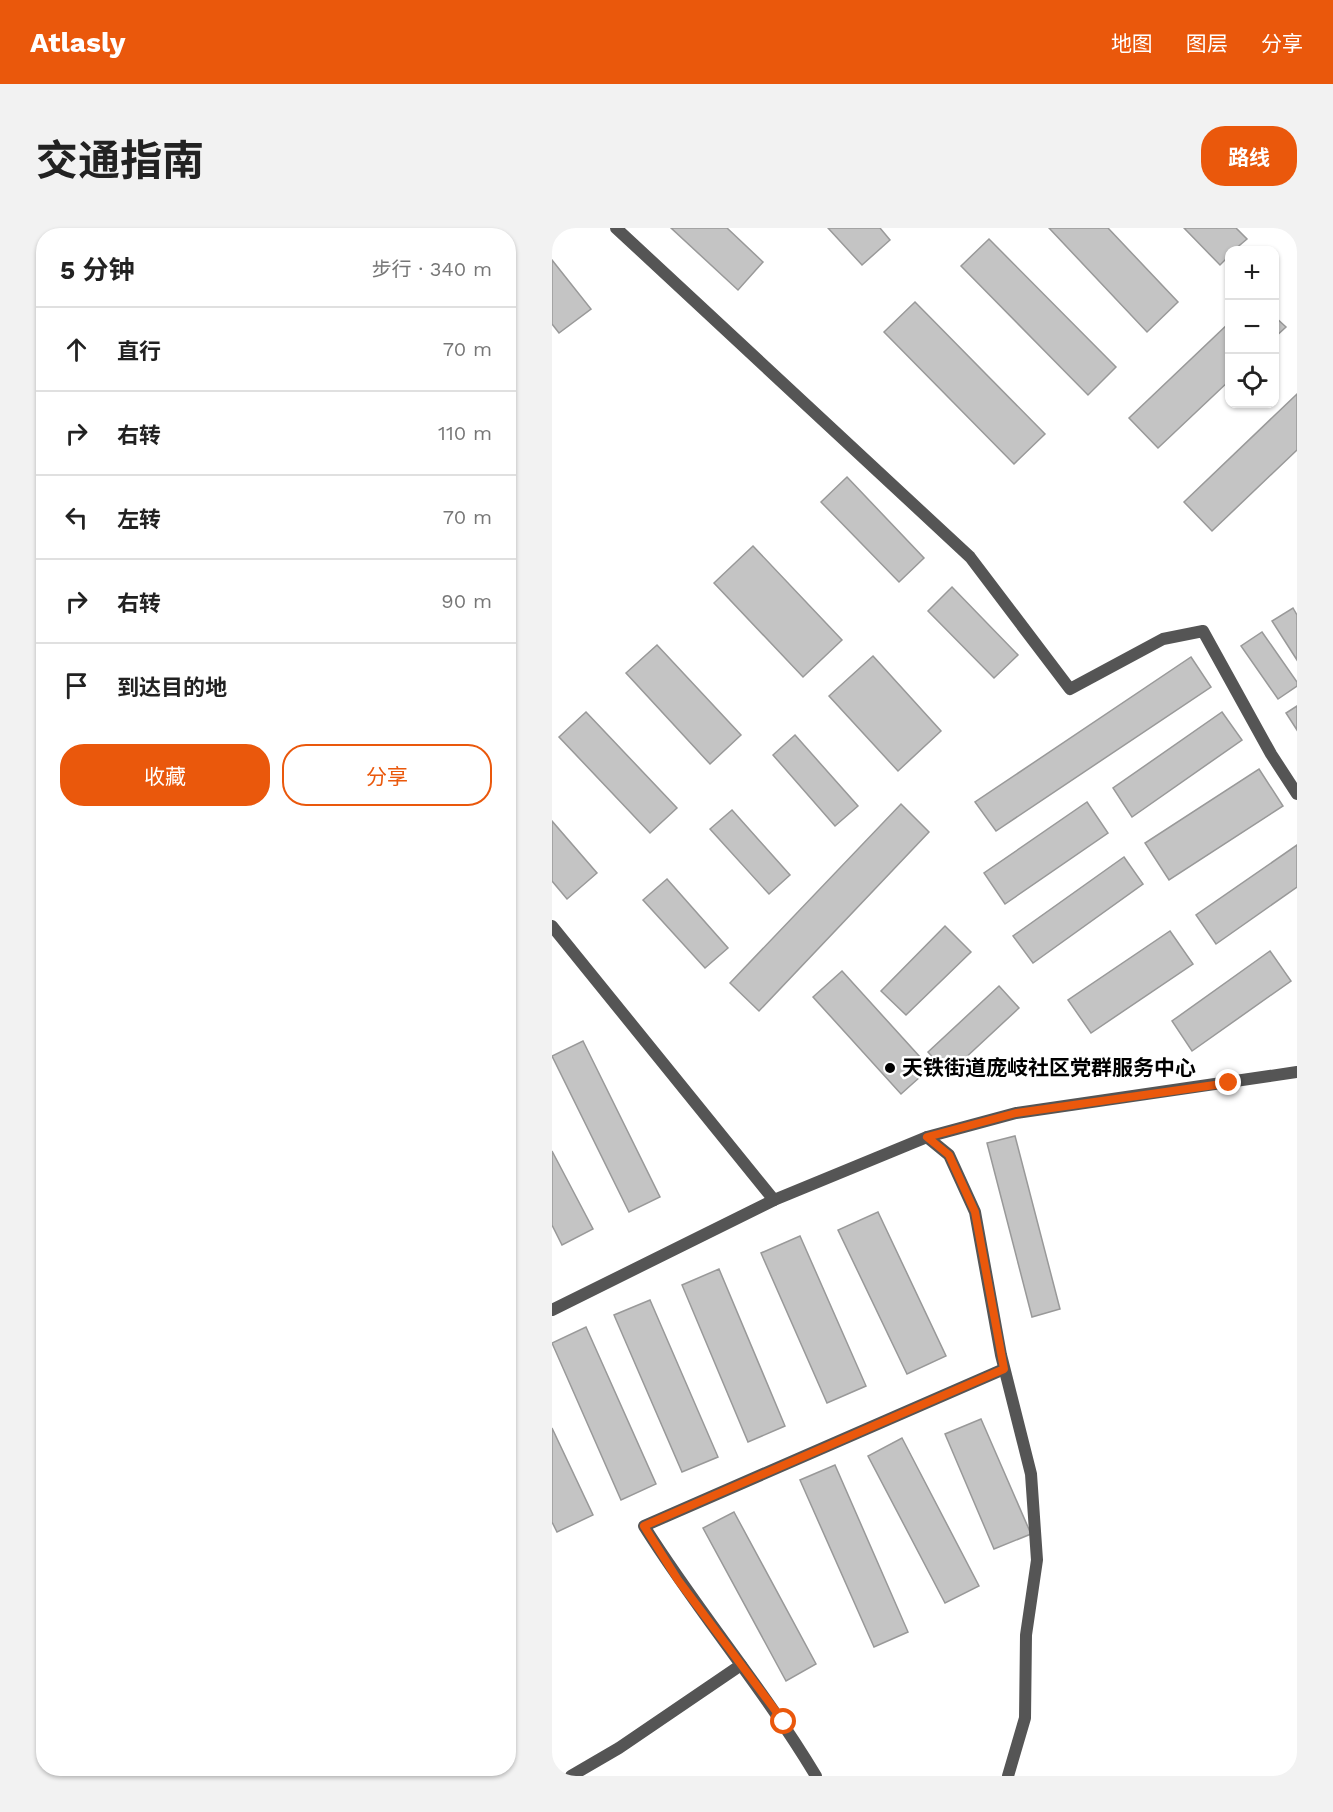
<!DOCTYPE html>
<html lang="zh">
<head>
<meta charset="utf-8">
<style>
	:root { --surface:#fff; --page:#f2f2f2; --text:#222; --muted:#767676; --line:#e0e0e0; --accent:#ea580c }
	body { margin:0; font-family:"Work Sans","Noto Sans SC",sans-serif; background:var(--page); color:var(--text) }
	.controls { position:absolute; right:18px; top:18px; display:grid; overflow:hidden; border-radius:12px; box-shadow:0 2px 4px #0004 }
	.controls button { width:54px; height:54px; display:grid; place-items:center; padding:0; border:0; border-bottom:2px solid var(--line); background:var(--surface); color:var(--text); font:30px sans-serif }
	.stop { position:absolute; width:18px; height:18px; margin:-14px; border:4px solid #ea580c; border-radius:50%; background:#fff }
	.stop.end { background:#ea580c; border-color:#fff; box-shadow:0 2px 6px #0008 }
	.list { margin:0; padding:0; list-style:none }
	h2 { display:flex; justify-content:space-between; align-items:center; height:78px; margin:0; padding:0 24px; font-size:26px }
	h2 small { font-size:20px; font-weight:400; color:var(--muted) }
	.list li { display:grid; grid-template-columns:39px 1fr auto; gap:18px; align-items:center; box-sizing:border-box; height:84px; padding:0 24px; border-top:2px solid var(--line) }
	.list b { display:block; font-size:22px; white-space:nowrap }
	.list em { font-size:20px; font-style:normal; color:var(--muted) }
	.actions { display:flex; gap:12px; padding:18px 24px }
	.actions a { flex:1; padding:14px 0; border:2px solid var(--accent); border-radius:24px; text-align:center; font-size:21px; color:var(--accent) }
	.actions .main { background:var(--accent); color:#fff }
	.icon { flex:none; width:33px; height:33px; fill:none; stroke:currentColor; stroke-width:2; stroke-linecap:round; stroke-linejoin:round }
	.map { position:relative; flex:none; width:745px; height:1548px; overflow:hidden; border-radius:24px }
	header { display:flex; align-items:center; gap:36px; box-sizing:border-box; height:84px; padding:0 30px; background:var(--accent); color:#fff }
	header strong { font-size:28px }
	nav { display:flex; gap:33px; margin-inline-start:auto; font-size:21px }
	.intro { display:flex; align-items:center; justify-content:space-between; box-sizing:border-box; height:144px; padding:0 36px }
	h1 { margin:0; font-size:42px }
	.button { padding:15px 27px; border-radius:24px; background:var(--accent); color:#fff; font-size:21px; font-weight:700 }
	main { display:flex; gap:36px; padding:0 36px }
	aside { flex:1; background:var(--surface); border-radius:24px; box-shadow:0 2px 4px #0004 }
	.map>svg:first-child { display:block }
</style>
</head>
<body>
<header>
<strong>Atlasly</strong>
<nav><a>地图</a><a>图层</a><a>分享</a></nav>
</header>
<div class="intro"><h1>交通指南</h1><a class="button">路线</a></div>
<main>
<aside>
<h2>5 分钟<small>步行 · 340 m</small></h2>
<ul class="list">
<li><svg class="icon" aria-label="ahead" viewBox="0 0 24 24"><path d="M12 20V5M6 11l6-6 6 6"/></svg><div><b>直行</b></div><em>70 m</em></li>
<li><svg class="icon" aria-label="right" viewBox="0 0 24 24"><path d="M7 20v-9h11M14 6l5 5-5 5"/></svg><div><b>右转</b></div><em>110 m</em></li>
<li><svg class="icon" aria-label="left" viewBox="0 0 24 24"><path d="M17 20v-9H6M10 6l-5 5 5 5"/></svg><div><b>左转</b></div><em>70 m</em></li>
<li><svg class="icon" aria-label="right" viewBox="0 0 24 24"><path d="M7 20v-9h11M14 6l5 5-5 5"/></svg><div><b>右转</b></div><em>90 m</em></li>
<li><svg class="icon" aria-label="arrive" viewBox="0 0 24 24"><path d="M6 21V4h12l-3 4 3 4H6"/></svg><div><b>到达目的地</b></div></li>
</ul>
<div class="actions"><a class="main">收藏</a><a>分享</a></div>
</aside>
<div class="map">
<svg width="745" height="1548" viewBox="0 0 745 1548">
	<rect width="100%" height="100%" fill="#fff"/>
	<!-- building -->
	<g fill="#c4c4c4" stroke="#999" stroke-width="1.5">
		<polygon points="119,0 175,0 211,34 186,62"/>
		<polygon points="276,0 328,0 338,12 310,37"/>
		<polygon points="497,0 556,0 626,74 595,104"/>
		<polygon points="632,0 684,0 695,11 682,22 678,22 678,27 668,37"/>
		<polygon points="437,11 564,139 536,167 409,38"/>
		<polygon points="0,32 39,81 7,105 0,96"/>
		<polygon points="363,74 493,206 462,236 332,104"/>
		<polygon points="722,88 734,99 722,110"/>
		<polygon points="678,94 678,152 606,220 577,190"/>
		<polygon points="745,166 745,222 660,303 632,274"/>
		<polygon points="295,249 372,330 347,354 269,274"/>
		<polygon points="201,318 290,412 251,449 162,355"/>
		<polygon points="400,359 466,427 442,450 376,383"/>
		<polygon points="741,380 745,387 745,432 720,393"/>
		<polygon points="710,404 745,454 745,458 726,471 689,418"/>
		<polygon points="105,417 189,507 158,536 74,445"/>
		<polygon points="321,428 389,503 346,543 277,468"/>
		<polygon points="639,429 659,459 444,603 423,574"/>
		<polygon points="745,478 745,502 734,485"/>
		<polygon points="34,484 125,580 98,605 7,509"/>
		<polygon points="670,484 690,512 580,589 561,560"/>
		<polygon points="243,507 306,578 283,598 221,527"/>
		<polygon points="707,541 731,578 617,652 593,615"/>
		<polygon points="535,574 556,605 453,676 432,645"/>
		<polygon points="349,576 377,604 207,783 178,755"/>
		<polygon points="180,582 238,647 217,666 158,601"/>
		<polygon points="0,593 45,645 15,671 0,653"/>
		<polygon points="745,617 745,659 664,716 644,687"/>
		<polygon points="572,629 591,656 481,735 461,708"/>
		<polygon points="115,651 176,720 153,740 91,672"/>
		<polygon points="393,698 419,724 354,787 329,763"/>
		<polygon points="618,703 641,736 539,805 516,772"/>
		<polygon points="718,723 739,753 640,823 620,793"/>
		<polygon points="290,743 378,840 349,866 261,769"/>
		<polygon points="447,758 467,780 396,846 376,824"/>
		<polygon points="31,813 108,969 77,984 0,828"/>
		<polygon points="463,908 508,1081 480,1089 435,915"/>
		<polygon points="0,923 41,1001 10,1017 0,997"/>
		<polygon points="326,984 394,1128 355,1146 286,1002"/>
		<polygon points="248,1008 314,1158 275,1175 209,1025"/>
		<polygon points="167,1041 233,1198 196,1214 130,1057"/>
		<polygon points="98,1072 166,1229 130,1244 62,1087"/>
		<polygon points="34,1099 104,1256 69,1272 0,1115"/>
		<polygon points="429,1191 479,1306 442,1321 393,1206"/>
		<polygon points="0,1200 41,1287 5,1304 0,1294"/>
		<polygon points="350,1210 427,1358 393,1375 316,1228"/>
		<polygon points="283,1237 356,1404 322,1419 248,1252"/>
		<polygon points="182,1284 264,1436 234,1453 151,1300"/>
	</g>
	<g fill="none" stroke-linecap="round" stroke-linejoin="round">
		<!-- minor -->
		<g stroke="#555" stroke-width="12">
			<polyline points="64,0 418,329 518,461 611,411 651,403 719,526 745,566"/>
			<polyline points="375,909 464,885 745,844"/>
		</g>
		<!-- tertiary -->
		<g stroke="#555" stroke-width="12">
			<polyline points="0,698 222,972 375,909 397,927 423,984 449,1127 479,1246 485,1332 474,1407 473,1490 456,1548"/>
			<polyline points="0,1082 222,972"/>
			<polyline points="19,1548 67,1520 189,1437"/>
			<path d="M264,1548C212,1461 146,1384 92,1298L452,1141"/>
		</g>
	</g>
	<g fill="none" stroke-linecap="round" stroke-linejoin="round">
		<!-- route -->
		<polyline stroke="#ea580c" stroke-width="8" points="232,1494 126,1352 92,1298 452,1141 423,984 397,927 375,909 464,885 677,855"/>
	</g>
	<!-- markers -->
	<circle fill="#000" stroke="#fff" stroke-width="2" cx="338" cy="840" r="6"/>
	<g text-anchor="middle" stroke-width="5" stroke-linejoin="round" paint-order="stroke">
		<!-- poi labels -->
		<g font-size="21" font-weight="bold" fill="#000" stroke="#fff" text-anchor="start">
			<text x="350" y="847">天铁街道庞岐社区党群服务中心</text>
		</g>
	</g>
</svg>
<div class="controls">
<button>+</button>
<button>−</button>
<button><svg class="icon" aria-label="locate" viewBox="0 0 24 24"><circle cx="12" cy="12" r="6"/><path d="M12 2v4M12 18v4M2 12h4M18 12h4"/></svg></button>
</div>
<div class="stop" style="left:232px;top:1494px"></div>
<div class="stop end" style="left:677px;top:855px"></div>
</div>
</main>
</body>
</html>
